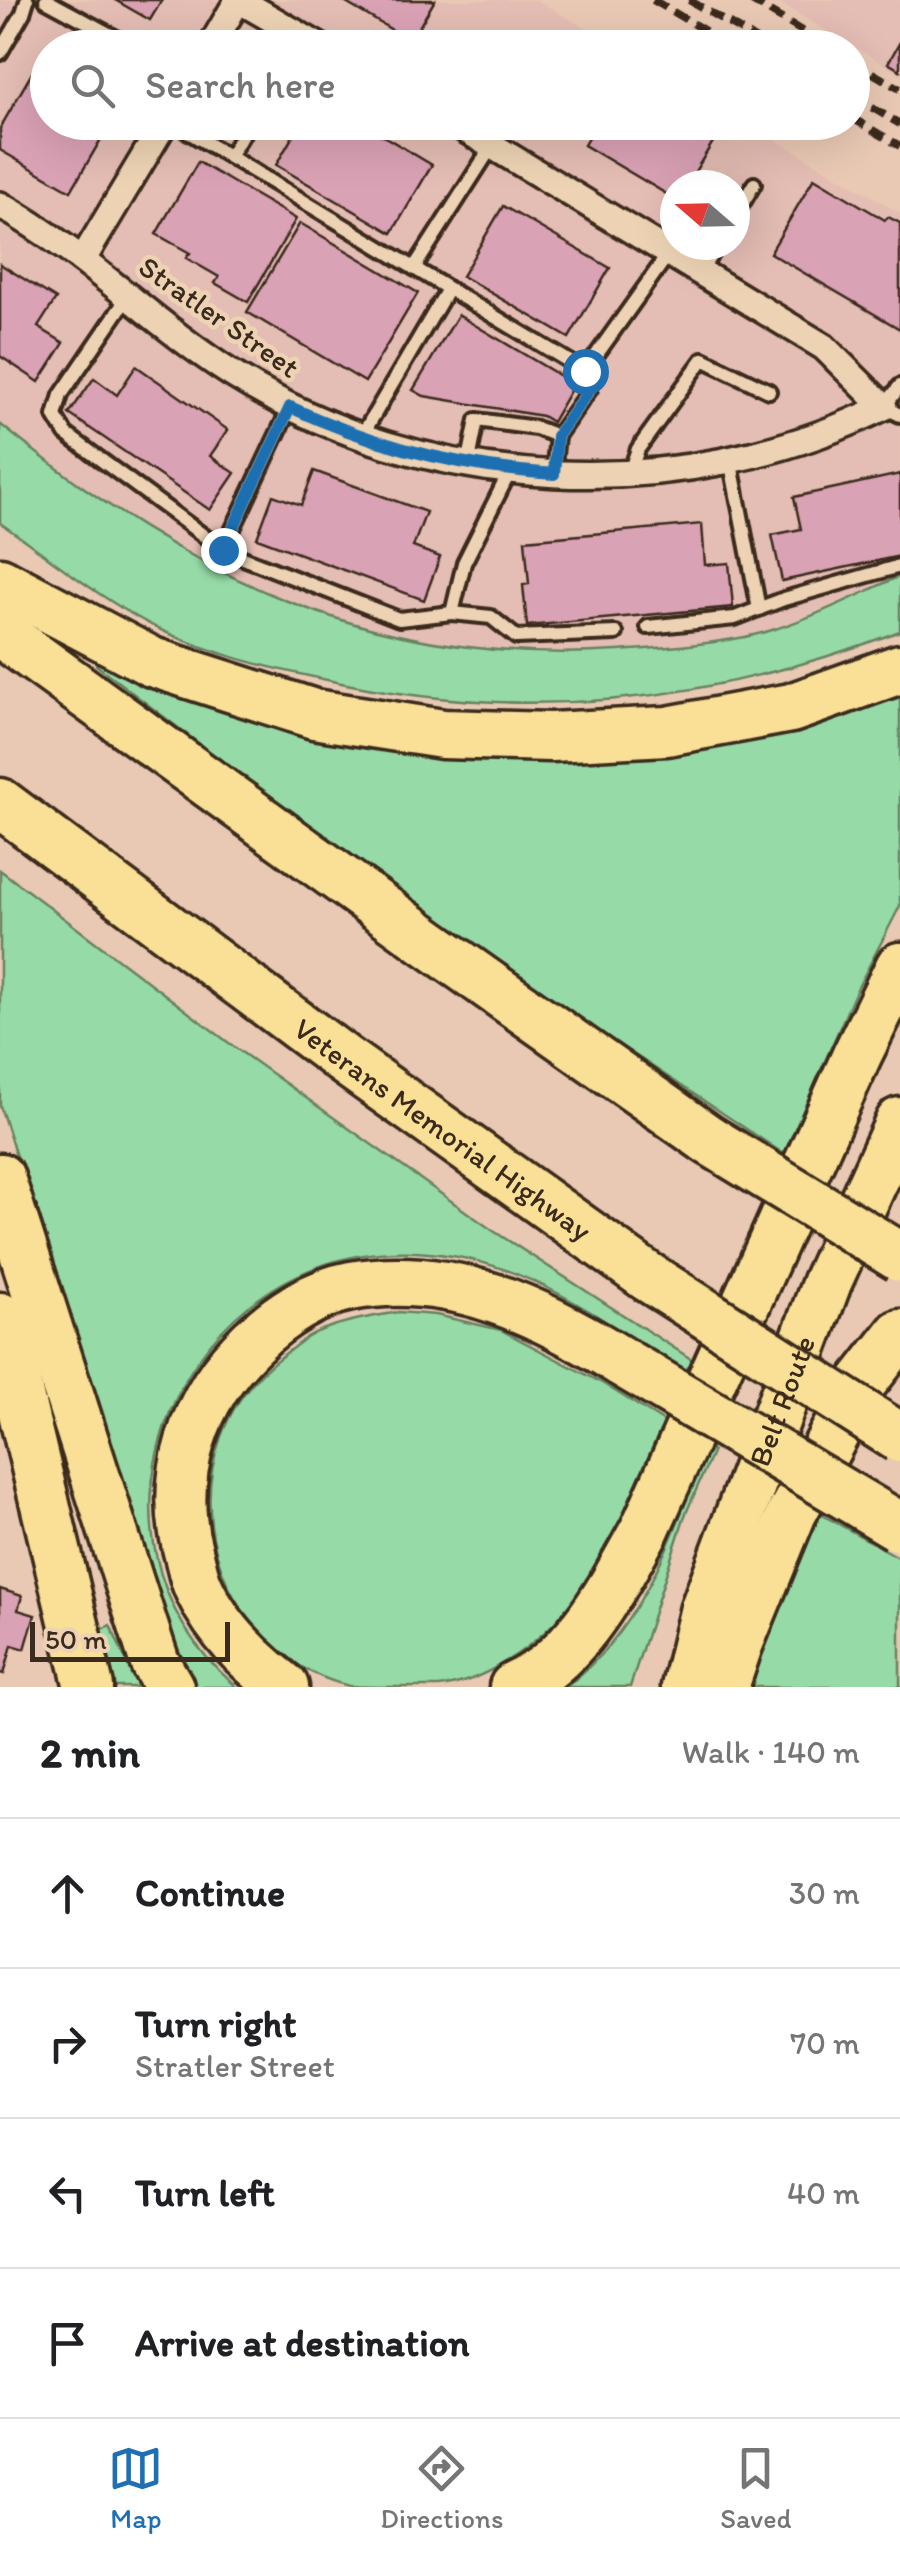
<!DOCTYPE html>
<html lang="en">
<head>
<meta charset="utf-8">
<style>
	:root { --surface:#fff; --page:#f2f2f2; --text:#202124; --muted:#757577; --line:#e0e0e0; --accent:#1f6fb2 }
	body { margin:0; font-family:Itim,sans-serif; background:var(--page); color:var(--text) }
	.compass { position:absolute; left:660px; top:170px; width:90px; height:90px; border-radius:50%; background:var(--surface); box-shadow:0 10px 40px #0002; rotate:290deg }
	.scale { position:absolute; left:30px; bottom:25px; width:200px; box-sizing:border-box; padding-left:10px; border:5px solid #3b2a1e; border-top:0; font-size:28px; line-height:35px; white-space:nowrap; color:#3b2a1e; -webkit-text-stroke:8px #edd3b4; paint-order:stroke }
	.stop { position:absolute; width:30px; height:30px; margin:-22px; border:8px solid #1f6fb2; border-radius:50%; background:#fff }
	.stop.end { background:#1f6fb2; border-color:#fff; box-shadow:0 2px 10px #0008 }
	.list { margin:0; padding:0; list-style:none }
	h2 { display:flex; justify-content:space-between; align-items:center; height:130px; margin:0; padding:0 40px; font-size:42px }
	h2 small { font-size:32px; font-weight:400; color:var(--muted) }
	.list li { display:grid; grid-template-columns:65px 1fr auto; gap:30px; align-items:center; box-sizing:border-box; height:150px; padding:0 40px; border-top:2px solid var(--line) }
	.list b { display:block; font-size:38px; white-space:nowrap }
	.list p { margin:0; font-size:32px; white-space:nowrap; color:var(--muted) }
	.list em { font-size:32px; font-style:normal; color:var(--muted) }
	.icon { flex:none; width:55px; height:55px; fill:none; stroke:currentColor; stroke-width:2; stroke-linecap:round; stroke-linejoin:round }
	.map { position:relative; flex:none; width:900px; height:1687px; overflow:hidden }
	.search { position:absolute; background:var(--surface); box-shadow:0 10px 40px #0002; left:30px; right:30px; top:30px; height:110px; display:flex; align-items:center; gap:25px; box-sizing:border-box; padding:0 35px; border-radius:55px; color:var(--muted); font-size:38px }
	.sheet { height:730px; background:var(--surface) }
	nav { display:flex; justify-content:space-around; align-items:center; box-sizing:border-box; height:140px; border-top:2px solid var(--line); background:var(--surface); font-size:28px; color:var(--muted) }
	nav a { display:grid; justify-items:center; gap:5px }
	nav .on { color:var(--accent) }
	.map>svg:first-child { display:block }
</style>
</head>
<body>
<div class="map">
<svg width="900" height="1687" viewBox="0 0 900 1687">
	<rect width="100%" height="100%" fill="#e9c9b4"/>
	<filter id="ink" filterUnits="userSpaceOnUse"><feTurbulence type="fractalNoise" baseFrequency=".01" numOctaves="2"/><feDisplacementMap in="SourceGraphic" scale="20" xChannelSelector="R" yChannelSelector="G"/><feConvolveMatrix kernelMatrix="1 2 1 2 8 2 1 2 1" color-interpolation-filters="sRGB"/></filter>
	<g filter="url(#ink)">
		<!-- built -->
		<g fill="#e4bdb4" fill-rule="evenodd">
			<path d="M0,0H536L619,47L48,48V122L747,123L900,213V576L789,623L747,636L672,648L580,653H504L415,641L342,621L271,596L127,519L0,423ZM675,185H735V245H675Z"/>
			<polygon points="774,0 900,0 900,74 873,58"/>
		</g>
		<!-- green -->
		<g fill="#96dba7" stroke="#688262" stroke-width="2.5">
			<path d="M0,424C189,576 368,667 617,651C659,648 703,645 745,637C798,626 850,598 900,576V631C707,705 519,724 318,678C266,667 213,654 165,632C106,604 53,559 0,523Z"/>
			<polygon points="101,657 356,741 900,692 900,906 855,993 784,1154 561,1006 341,852 96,665"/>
			<path d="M0,870L237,1049L492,1230L694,1361L688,1374C597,1319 528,1257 415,1252C183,1243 56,1536 237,1687H194L156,1596L0,1106Z"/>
			<path d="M398,1312L436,1315L501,1330L602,1383L666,1423C636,1491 607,1566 556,1621C528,1650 481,1683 439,1687C427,1687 414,1687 401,1687C385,1687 365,1687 349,1686C199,1649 158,1442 286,1353C296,1346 306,1336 317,1332C343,1321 371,1317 398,1312Z"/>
			<path d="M706,1448L713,1451L684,1518L630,1687H566C644,1626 672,1537 706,1448Z"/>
			<polygon points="797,1501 900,1558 900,1687 721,1687"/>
			<polygon points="110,1625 138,1687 109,1687 96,1633"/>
		</g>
		<!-- building -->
		<g fill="#daa2b5" stroke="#3b2a1e" stroke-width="2.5">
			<polygon points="115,0 162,0 150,20"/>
			<polygon points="341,0 435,0 411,41"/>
			<polygon points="900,42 900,70 888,63"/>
			<polygon points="48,45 52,48 48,48 48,122 111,122 71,191 0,150 0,128"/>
			<polygon points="301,122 360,122 432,165 392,233 276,165"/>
			<polygon points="597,122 725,122 687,185 675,185 675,199 584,145"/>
			<polygon points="198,162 296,219 248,302 215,283 219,277 186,258 190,253 156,234"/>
			<polygon points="814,178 885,220 888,217 900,223 900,329 770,253"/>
			<polygon points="503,206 610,268 569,338 462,276"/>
			<polygon points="300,223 418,293 365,382 247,312"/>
			<polygon points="0,264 56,299 38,327 64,343 39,382 0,356"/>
			<polygon points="458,315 574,384 552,422 542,416 424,396 413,390"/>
			<polygon points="136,366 228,430 210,456 235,473 210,510 69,414 94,378 117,395"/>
			<polygon points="314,471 426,512 413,547 440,557 424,600 257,538 273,495 301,505"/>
			<polygon points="900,474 900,556 782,581 772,535 801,529 794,497"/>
			<polygon points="702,524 705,565 729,563 733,607 527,626 523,585 529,584 525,540"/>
			<polygon points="0,1589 22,1596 18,1610 35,1615 25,1649 12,1645 4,1674 0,1673"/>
		</g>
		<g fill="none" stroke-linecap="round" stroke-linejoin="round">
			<defs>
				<g id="lane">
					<polyline points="46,0 135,48"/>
					<polyline points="0,53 23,13 27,0"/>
					<polyline points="172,122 585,371 590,389 557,436 536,428 477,420 468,465"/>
					<polyline points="229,157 250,122"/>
					<polyline points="735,216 754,184"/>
					<polyline points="414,268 492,146"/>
					<polyline points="700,272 717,245"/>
					<polyline points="129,295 61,395 55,416 66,434 223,550"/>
					<polyline points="585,371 669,253"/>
					<polyline points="900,386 884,407 900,415"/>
					<polyline points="290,407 223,550 399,619 452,613 464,563 510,471"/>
					<polyline points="361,437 448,289"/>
					<polyline points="730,459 759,609"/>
					<polyline points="630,472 638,449 703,359 769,391"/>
					<polyline points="553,474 557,436"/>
					<polyline points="452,613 491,617 516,637 616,633"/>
					<polyline points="648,627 735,618 784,599 900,566"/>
				</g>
				<g id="street">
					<polyline points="239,0 322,48"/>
					<polyline points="210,48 238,0"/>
					<path d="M0,205C84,252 151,322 232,374C425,496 680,507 884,407L824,347L453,122"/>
					<polyline points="83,259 165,122"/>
				</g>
				<g id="highway">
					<polyline points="0,582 152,662 314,714 443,734 551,737 667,731 791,708 900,669"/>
					<polyline points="0,632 428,942 709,1140"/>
					<path id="s1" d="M0,803L343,1059L648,1277"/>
					<polyline points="0,1178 155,1663 169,1687"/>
					<polyline points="0,1317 89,1687"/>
					<path d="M284,1687C250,1661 219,1631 200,1591C194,1580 192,1567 189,1555C167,1476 194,1397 253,1341C279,1316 314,1293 351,1286C451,1268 540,1311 622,1362"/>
					<path d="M514,1687C577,1659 612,1588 644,1531L857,1055L900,967"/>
					<path id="s2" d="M686,1687L705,1608L827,1282L900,1122"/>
					<polyline points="724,1687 738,1645 792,1513 861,1384 900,1334"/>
				</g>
			</defs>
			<!-- lane casing -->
			<use href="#lane" stroke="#3b2a1e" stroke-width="20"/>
			<!-- street casing -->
			<use href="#street" stroke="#3b2a1e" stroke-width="32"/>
			<!-- highway casing -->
			<use href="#highway" stroke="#3b2a1e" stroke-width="55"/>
			<!-- lane -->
			<use href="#lane" stroke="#edd3b4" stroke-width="12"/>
			<!-- street -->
			<use href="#street" stroke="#edd3b4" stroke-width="25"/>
			<!-- highway -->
			<use href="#highway" stroke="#f9e096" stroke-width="48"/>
			<!-- rail -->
			<g stroke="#3b2a1e" stroke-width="8" stroke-dasharray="15 8" stroke-linecap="butt">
				<polyline points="653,0 734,48"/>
				<polyline points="689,0 770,48"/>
				<polyline points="750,0 830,48"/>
				<polyline points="852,61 900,89"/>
				<polyline points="852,96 900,124"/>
				<polyline points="852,118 900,146"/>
			</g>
			<defs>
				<g id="highway-bridge">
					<polyline points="709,1140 900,1257"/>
					<polyline points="648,1277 900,1438"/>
					<polyline points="622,1362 898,1526"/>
				</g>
			</defs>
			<!-- highway-bridge casing -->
			<use href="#highway-bridge" stroke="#3b2a1e" stroke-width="55" stroke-linecap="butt"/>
			<!-- highway-bridge -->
			<use href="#highway-bridge" stroke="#f9e096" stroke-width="48"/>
		</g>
	</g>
	<g fill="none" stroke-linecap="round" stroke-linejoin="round" filter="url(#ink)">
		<!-- route -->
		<path stroke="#1f6fb2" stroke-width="12" d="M223,550L290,407C374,446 461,468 554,474L557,436L590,389L585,371"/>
	</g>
	<g text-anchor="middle" stroke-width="9" stroke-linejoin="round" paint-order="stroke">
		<!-- street labels -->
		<g font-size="30" fill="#3b2a1e" stroke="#edd3b4">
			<text transform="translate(219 317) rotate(35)" y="10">Stratler Street</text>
			<text dy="10" stroke="none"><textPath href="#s1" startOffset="550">Veterans Memorial Highway</textPath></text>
			<text dy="10" stroke="none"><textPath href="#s2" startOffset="302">Belt Route</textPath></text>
		</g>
	</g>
</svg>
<svg class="compass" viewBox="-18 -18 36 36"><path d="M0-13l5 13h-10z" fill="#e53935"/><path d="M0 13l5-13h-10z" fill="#757577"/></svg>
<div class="scale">50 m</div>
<div class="stop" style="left:585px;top:371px"></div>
<div class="stop end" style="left:223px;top:550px"></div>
<div class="search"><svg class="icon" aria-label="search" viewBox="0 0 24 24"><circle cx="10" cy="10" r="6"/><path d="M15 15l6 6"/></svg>Search here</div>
</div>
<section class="sheet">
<h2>2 min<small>Walk · 140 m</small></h2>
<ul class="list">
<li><svg class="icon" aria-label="ahead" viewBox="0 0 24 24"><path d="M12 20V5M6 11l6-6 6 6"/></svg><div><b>Continue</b></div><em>30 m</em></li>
<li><svg class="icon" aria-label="right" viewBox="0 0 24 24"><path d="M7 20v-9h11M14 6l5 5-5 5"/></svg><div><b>Turn right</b><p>Stratler Street</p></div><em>70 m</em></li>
<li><svg class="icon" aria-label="left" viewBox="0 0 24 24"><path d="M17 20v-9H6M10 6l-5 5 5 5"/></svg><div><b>Turn left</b></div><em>40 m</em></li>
<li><svg class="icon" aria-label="arrive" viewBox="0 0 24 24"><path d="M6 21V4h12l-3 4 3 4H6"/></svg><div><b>Arrive at destination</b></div></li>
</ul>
</section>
<nav>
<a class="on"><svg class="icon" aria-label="map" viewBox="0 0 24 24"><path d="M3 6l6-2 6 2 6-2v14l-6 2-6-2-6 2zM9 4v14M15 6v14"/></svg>Map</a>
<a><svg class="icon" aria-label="directions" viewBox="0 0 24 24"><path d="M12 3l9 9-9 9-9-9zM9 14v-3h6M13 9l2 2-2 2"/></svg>Directions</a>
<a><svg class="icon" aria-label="saved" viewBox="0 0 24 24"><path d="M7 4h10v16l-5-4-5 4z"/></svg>Saved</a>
</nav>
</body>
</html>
